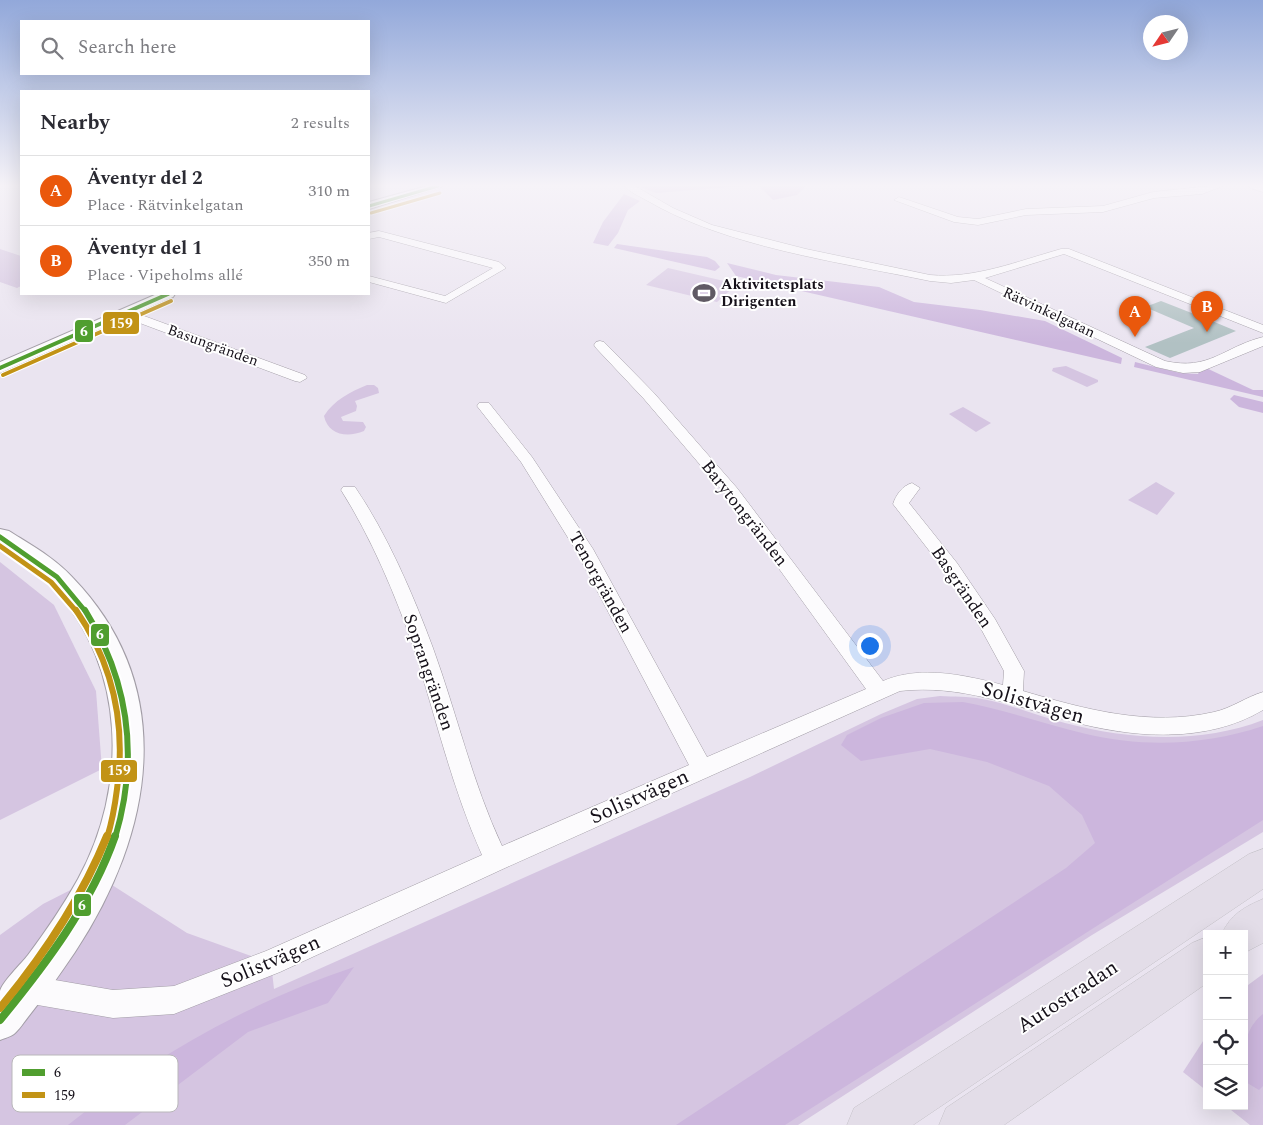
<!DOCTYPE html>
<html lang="en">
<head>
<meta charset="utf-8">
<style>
	:root { --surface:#fff; --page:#f7f7f7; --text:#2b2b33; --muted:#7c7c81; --line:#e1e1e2; --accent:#ea580c }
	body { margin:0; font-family:Spectral,serif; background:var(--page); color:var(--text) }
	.controls { position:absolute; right:15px; bottom:15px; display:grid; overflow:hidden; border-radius:0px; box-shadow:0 5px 20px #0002 }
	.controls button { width:45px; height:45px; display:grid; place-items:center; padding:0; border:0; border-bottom:1px solid var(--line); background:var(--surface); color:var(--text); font:25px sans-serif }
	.compass { position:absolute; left:1143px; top:15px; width:45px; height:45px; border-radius:50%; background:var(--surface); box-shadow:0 5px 20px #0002; rotate:235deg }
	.you { position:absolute; left:869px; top:645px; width:18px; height:18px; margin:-12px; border:4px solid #fff; border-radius:50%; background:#1a73e8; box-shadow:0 0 0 8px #1a73e833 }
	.badge { display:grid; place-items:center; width:32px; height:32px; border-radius:50%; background:var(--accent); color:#fff; font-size:16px; font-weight:700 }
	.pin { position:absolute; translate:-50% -41px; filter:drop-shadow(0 1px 2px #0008) }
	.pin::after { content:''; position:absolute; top:26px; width:18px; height:15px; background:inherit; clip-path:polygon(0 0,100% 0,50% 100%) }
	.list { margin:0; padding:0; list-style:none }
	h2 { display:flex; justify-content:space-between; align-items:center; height:65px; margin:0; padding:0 20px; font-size:21px }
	h2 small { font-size:16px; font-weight:400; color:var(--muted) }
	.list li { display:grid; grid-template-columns:32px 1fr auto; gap:15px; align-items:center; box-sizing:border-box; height:70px; padding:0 20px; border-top:1px solid var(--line) }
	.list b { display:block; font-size:19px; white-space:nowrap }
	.list p { margin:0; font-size:16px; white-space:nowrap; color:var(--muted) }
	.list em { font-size:16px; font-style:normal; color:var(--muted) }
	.icon { flex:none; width:28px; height:28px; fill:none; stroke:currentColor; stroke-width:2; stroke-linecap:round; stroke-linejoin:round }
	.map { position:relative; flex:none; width:1263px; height:1125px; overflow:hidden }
	.search { position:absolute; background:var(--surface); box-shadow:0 5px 20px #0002; left:20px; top:20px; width:350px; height:55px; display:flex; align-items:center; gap:12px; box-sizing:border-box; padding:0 18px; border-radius:0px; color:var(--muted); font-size:19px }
	.panel { position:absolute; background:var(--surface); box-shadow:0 5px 20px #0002; left:20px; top:90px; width:350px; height:205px; border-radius:0px }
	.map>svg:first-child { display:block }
</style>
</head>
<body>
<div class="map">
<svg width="1263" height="1125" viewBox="0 0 1263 1125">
	<rect width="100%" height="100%" fill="#eae4f0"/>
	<!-- green -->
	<g fill="#d5c5e1">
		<polygon points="0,249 21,256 21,286 17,288 0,282"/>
		<polygon points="668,268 737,284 717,302 646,285"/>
		<polygon points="1066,366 1098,380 1098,382 1087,387 1052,371 1053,368"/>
		<path d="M367,385H374L378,388L379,393L355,401L357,406L356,411L341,417L343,421L363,422L366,427L364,431C347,438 328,435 324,416C334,400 350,392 367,385Z"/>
		<polygon points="963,407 991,423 976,432 949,414"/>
		<polygon points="1156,482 1175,493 1157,515 1128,500"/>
		<polygon points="0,562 54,605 96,691 102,769 0,820"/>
		<path d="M940,696C953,697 968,696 982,699C1010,704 1037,716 1065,723C1129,740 1201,744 1263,720V832L1092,935L798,1125H0V935L43,904L98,876L187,933L271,963L274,989L750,777L881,714L917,699Z"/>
		<polygon points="1263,974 1263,1125 1250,1125 1226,1106 1244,1106 1244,988"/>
		<polygon points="1207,1035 1207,1091 1183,1072"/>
	</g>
	<!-- forest -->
	<g fill="#ccb6dd">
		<polygon points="659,186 743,186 656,193 640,187"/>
		<polygon points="759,186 806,186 797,195 773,200"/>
		<polygon points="624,194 640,201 628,210 618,233 608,246 593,243 603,222"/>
		<polygon points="617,244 707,257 715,261 720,267 715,271 614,248"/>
		<polygon points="727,263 776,275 879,287 914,302 980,310 1045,321 1122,358 1121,364 736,276"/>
		<polygon points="1135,362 1180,373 1198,374 1202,366 1253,390 1263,390 1263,397 1134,367"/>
		<polygon points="1234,395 1263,402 1263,413 1239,407 1230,399"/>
		<path d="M963,702C1005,710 1045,724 1086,734C1145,748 1206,745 1263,726V820L785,1125H676L1066,868L1095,843L1082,815L1049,786L987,762L930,749L861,761L841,745L847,735L881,718L924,703Z"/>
		<path d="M354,967L328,1003L248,1032L125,1125H68C154,1056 250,1002 354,967Z"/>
		<path d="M1263,1014V1086L1259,1090L1244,1081C1244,1057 1241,1031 1263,1014Z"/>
	</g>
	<!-- building -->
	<polygon fill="#b1c1c3" points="1161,301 1212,321 1236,331 1170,358 1145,347 1194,328 1145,307"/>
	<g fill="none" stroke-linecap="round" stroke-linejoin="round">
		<defs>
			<g id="minor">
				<path d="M625,186H635L673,208L712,225L806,249L930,275C975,279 1018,261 1061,249H1069L1263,325V333L1064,254L985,278L1165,361C1210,371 1223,347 1263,337V346L1200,372L1183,373L1156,367L974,280L951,283L930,281C839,262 726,247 646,200C639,196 629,192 625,186Z"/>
				<polygon points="1211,186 1223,186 1202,194 1154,198 1103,212 1026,215 978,225 954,222 894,200 899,197 958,217 978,219 1026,209 1103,206 1153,192"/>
				<polygon points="1249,186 1263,186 1263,192 1250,188"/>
				<polygon points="379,231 499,262 506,268 446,303 369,282 369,276 445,296 493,268 379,237 369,239 369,233"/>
				<polygon points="125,309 305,375 307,378 300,382 295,381 121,316 119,313"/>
				<path d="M600,341L604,342L654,393L737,488L883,681C920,665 965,675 1003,685L1004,671L980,627L945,571L893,504C896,495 902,486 912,483L920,488L909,503L957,563L995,619L1024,671L1023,691C1084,709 1149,727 1214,712C1232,708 1246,697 1263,692V710C1206,744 1132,738 1070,721C1013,706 960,684 900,691L505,868L280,972L174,1014L113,1018L26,1003L16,999L12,989L16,979L26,975L113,990L174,986L266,951L482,855C452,788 436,718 414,649C396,596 371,537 341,490L343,487H355C387,534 413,594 433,648C457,714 472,782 502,846L689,765L575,549L521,462L477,406L479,403H489L532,457L593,549L707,757L866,689L725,494L644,399L596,348L594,345L596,342Z"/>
			</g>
			<g id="tertiary">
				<polygon points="427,186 443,186 369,209 369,202"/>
				<polygon points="157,294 175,294 173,297 0,373 0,362"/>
			</g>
			<path id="secondary" d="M0,529L9,531C31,545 55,558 73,578C180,689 153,834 75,952C60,974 45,996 28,1017C24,1022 19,1030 14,1034C10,1037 4,1038 0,1040C0,1025 0,1005 0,991C2,982 22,963 28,955C46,931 63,906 78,879C128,788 127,668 54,589C39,573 19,560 0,548Z"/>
			<g id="motorway">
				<polygon points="1263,849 1263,889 913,1125 847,1125 854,1108 1249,854"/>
				<path d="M1263,899V943L1244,953V934H1222C1230,915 1244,907 1263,899Z"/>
				<polygon points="1207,937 1207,983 1004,1125 939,1125 946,1108 1192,943"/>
			</g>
		</defs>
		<!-- minor casing -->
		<use href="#minor" stroke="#a29da6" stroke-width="1"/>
		<!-- tertiary casing -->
		<use href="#tertiary" stroke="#a29da6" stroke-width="2"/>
		<!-- secondary casing -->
		<use href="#secondary" stroke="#a29da6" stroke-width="2"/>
		<!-- motorway casing -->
		<use href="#motorway" stroke="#c4c1c7" stroke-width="1"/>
		<!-- minor -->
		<use href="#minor" fill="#fcfbfd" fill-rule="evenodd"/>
		<!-- tertiary -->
		<use href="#tertiary" fill="#fcfbfd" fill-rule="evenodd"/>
		<!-- secondary -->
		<use href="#secondary" fill="#fcfbfd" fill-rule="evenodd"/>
		<!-- motorway -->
		<use href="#motorway" fill="#e3dde8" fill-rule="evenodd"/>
		<defs>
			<g id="bus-1-far4">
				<polyline points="369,206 438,186"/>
				<polyline points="165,295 168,294"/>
			</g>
			<polyline id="bus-1-far3" points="0,368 168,294"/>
			<polyline id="bus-1-far2" points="0,537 57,577 86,612"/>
			<path id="bus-1-far1" d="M85,610C129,681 139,758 115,838"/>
			<path id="bus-1" d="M0,1020C45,965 91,905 115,836"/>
			<polyline id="bus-2-far4" points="371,213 440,193"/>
			<polyline id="bus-2-far3" points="3,375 171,301"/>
			<polyline id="bus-2-far2" points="0,546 51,582 77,612"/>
			<path id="bus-2-far1" d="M76,610C113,664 126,725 117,789C115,805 112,822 107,838"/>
			<path id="bus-2" d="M0,1008C44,955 81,900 107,836"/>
		</defs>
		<!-- bus-1-far4 casing -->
		<use href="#bus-1-far4" stroke="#fff" stroke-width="5"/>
		<!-- bus-1-far3 casing -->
		<use href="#bus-1-far3" stroke="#fff" stroke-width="6"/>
		<!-- bus-1-far2 casing -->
		<use href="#bus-1-far2" stroke="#fff" stroke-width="9"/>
		<!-- bus-1-far1 casing -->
		<use href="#bus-1-far1" stroke="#fff" stroke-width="10"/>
		<!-- bus-1 casing -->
		<use href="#bus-1" stroke="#fff" stroke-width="11"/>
		<!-- bus-2-far4 casing -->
		<use href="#bus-2-far4" stroke="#fff" stroke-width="5"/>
		<!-- bus-2-far3 casing -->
		<use href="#bus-2-far3" stroke="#fff" stroke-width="6"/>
		<!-- bus-2-far2 casing -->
		<use href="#bus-2-far2" stroke="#fff" stroke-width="9"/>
		<!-- bus-2-far1 casing -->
		<use href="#bus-2-far1" stroke="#fff" stroke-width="10"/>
		<!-- bus-2 casing -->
		<use href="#bus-2" stroke="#fff" stroke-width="11"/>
		<!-- bus-1-far4 -->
		<use href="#bus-1-far4" stroke="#509e2f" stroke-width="3"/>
		<!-- bus-1-far3 -->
		<use href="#bus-1-far3" stroke="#509e2f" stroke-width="4"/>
		<!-- bus-1-far2 -->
		<use href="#bus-1-far2" stroke="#509e2f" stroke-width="5"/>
		<!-- bus-1-far1 -->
		<use href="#bus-1-far1" stroke="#509e2f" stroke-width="6"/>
		<!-- bus-1 -->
		<use href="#bus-1" stroke="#509e2f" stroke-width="8"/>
		<!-- bus-2-far4 -->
		<use href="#bus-2-far4" stroke="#c29316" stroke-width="3"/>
		<!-- bus-2-far3 -->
		<use href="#bus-2-far3" stroke="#c29316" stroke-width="4"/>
		<!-- bus-2-far2 -->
		<use href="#bus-2-far2" stroke="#c29316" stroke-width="5"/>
		<!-- bus-2-far1 -->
		<use href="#bus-2-far1" stroke="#c29316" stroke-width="6"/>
		<!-- bus-2 -->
		<use href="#bus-2" stroke="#c29316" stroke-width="8"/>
	</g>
	<!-- sky -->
	<linearGradient id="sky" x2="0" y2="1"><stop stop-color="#92a8da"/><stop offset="0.54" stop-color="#f6f3f8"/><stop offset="1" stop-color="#f6f3f8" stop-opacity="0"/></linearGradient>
	<rect width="1263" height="343" fill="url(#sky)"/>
	<!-- icons -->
	<defs>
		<symbol id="stadium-bare" viewBox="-9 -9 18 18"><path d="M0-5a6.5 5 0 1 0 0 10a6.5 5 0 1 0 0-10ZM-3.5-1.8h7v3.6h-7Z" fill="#605a64" stroke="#fff" stroke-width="2.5" paint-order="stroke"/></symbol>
	</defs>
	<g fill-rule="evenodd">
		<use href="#stadium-bare" x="688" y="277" width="32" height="32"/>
	</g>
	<g text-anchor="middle" stroke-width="4" stroke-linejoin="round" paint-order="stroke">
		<!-- far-poi labels -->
		<g font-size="15" font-weight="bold" fill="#151019" stroke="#fff" text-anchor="start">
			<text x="721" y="289">Aktivitetsplats<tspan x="721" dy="17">Dirigenten</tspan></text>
		</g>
		<!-- far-street labels -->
		<g font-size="15" fill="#151019" stroke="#fff">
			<text transform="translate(1049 312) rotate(25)" y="5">Rätvinkelgatan</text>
			<text transform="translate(213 345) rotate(20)" y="5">Basungränden</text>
		</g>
		<!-- street labels -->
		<g font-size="18" fill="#151019" stroke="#fff">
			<text transform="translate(745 513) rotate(52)" y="6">Barytongränden</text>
			<text transform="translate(601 582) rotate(61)" y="6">Tenorgränden</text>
			<text transform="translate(962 587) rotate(56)" y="6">Basgränden</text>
			<text transform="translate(429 672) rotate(71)" y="6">Soprangränden</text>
		</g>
		<!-- near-street labels -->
		<g font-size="21" fill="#151019" stroke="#fff">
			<text transform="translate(1033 702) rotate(16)" y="7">Solistvägen</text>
			<text transform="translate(639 796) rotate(-24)" y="7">Solistvägen</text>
			<text transform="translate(270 961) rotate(-23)" y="7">Solistvägen</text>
			<text transform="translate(1067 996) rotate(-33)" y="7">Autostradan</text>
		</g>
	</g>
	<!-- legend -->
	<rect x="12" y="1055" width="166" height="57" rx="8" fill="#fff" stroke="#b9b7ba" stroke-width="1"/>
	<rect x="22" y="1069" width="23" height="7" fill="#509e2f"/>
	<rect x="22" y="1092" width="23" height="6" fill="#c29316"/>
	<g font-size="14" fill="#151019">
		<text x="54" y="1077">6</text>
		<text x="54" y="1100">159</text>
	</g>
	<g stroke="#fff" stroke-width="2">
		<rect x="102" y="311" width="38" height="24" rx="5" fill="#c29316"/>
		<rect x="74" y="319" width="20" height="24" rx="5" fill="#509e2f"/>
		<rect x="90" y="623" width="20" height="24" rx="5" fill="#509e2f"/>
		<rect x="100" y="759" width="38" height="24" rx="5" fill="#c29316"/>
		<rect x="73" y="893" width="19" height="24" rx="5" fill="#509e2f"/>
	</g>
	<g font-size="14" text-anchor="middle" font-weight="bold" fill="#fff">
		<text x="121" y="328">159</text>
		<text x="84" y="336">6</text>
		<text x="100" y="639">6</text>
		<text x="119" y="775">159</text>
		<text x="82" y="910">6</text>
	</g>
</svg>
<div class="controls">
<button>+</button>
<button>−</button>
<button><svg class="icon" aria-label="locate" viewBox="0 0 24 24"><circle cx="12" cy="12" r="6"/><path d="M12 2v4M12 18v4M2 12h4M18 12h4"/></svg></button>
<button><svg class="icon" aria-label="layers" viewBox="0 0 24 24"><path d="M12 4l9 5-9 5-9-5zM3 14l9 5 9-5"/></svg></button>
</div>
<svg class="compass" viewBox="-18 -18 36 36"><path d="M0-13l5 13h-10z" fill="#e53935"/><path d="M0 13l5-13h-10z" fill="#7c7c81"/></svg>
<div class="you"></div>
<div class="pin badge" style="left:1135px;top:337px">A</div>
<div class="pin badge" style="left:1207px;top:332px">B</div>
<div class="search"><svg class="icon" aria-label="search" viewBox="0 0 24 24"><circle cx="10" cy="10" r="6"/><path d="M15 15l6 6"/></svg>Search here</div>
<section class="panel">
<h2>Nearby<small>2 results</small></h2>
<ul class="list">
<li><span class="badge">A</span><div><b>Äventyr del 2</b><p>Place · Rätvinkelgatan</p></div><em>310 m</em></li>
<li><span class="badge">B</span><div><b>Äventyr del 1</b><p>Place · Vipeholms allé</p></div><em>350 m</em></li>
</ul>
</section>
</div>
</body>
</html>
